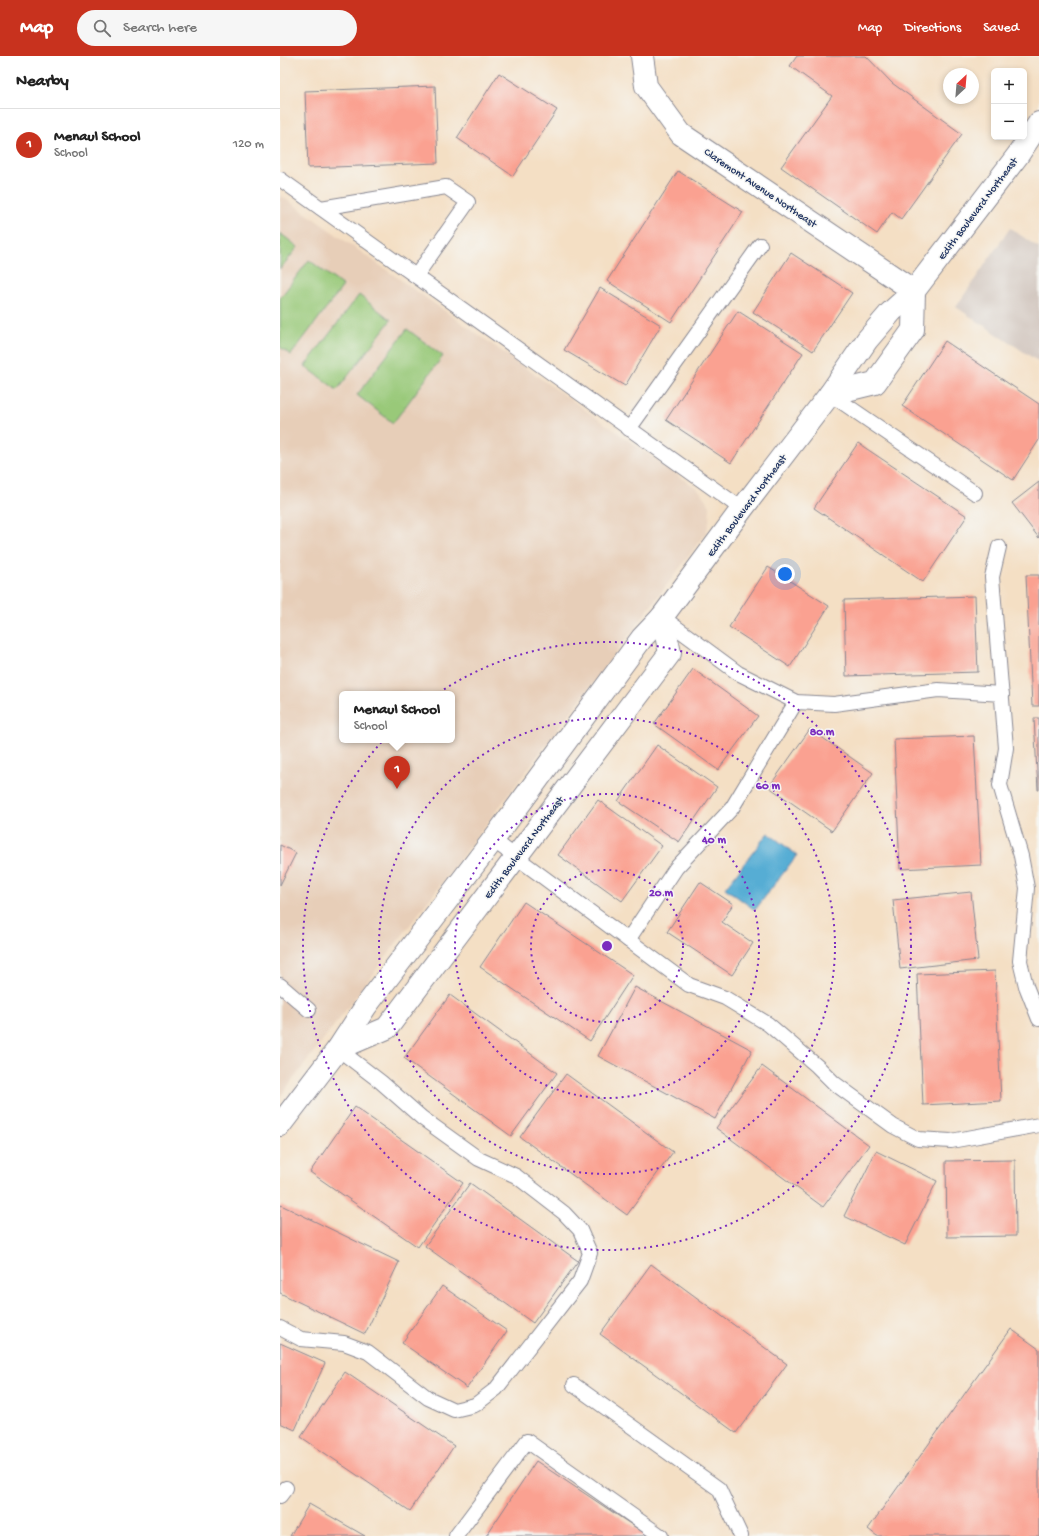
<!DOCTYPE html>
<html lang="en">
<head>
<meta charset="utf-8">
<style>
	:root { --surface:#fff; --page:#f6f6f6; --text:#222; --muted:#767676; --line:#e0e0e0; --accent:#c8321e }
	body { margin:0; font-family:"Gochi Hand",sans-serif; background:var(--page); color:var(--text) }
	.controls { position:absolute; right:12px; top:12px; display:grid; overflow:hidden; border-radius:6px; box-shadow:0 2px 6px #0003 }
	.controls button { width:36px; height:36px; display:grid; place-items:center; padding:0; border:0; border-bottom:1px solid var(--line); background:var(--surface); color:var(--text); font:20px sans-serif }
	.compass { position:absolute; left:663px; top:12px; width:36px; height:36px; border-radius:50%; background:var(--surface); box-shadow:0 2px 6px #0003; rotate:26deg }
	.you { position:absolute; left:505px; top:518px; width:14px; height:14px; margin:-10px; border:3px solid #fff; border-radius:50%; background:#1a73e8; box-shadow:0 0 0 6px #1a73e833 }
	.badge { display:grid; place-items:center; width:26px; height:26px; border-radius:50%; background:var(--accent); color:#fff; font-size:13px; font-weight:700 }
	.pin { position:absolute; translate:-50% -33px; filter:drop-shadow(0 1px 2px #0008) }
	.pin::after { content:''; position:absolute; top:21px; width:14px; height:12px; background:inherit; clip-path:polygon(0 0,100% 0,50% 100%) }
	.popup { position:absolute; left:59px; top:635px; width:116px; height:52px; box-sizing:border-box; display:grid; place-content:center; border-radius:6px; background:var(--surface); filter:drop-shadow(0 1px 3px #0005); font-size:13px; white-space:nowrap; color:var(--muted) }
	.popup b { font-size:15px; color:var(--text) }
	.popup::after { content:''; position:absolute; left:50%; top:100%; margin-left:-8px; border:8px solid transparent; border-top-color:var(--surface) }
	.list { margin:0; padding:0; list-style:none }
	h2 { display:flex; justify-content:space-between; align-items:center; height:52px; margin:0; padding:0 16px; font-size:17px }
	h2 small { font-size:13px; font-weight:400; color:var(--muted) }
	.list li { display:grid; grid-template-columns:26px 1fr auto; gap:12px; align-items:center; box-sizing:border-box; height:72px; padding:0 16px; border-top:1px solid var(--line) }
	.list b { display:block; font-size:15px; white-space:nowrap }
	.list p { margin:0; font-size:13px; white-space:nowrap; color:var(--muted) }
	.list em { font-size:13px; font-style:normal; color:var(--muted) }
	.icon { flex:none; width:22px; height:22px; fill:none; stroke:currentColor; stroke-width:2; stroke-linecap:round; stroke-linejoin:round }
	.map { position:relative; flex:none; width:759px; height:1480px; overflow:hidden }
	header { display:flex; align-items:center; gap:24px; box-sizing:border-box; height:56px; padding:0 20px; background:var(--accent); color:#fff }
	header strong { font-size:19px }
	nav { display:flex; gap:22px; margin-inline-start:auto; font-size:14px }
	.search { width:280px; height:36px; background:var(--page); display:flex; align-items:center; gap:10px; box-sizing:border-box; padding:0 14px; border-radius:22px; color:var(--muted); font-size:15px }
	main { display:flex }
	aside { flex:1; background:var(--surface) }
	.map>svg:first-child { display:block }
</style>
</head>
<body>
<header>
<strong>Map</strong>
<div class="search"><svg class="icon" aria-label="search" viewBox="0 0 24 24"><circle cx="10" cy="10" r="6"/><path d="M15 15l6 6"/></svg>Search here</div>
<nav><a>Map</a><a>Directions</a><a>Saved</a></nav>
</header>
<main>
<aside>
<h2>Nearby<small></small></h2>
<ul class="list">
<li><span class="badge">1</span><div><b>Menaul School</b><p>School</p></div><em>120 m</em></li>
</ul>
</aside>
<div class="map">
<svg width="759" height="1480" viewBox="0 0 759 1480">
	<rect width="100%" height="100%" fill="#f6f6f2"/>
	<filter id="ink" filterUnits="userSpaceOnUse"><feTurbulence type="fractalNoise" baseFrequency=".025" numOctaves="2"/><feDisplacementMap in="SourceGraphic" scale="8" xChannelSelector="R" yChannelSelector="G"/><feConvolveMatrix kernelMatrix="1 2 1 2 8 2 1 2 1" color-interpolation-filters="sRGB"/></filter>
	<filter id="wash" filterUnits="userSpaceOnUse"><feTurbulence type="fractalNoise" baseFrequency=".012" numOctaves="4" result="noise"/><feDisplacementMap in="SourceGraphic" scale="16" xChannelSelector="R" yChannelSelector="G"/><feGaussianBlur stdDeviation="0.9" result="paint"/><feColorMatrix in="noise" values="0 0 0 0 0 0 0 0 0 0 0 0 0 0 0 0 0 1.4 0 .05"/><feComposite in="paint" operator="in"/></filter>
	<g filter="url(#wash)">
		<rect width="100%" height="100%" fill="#f4dfc4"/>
		<!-- built -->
		<path fill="#e7ceb8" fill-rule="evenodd" d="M0,139L419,434L430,450L429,466L426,477L0,1041ZM62,638H172V684H62Z"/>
		<!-- industrial -->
		<polygon fill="#cec1b9" points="730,172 759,192 759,306 676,251"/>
		<!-- green -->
		<g fill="#99c979" stroke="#5a7c6c">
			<polygon points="0,177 18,191 0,213"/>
			<polygon points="29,204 63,230 11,299 0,291 0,242"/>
			<polygon points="79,239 111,264 57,334 25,310"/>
			<polygon points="127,273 163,300 113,367 77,339"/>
		</g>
		<!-- water -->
		<polygon fill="#57add4" stroke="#396e99" points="488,777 517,799 475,854 445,832"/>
		<g id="blocks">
			<!-- building -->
			<g fill="#faa191">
				<polygon points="517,0 586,0 612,27 682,78 621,163 612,156 597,178 501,111 552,40 510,10"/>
				<polygon points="219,17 277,54 233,120 177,82"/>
				<polygon points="155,30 158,107 28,112 25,35"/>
				<polygon points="398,115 463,156 391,266 327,225"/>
				<polygon points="511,197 572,237 533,295 473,256"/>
				<polygon points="320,232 381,269 345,330 284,294"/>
				<polygon points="458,255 523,297 451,407 386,364"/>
				<polygon points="665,285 759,348 759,384 733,424 622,350"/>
				<polygon points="578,387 687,460 643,526 534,452"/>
				<polygon points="759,426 759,482 732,447"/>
				<polygon points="488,511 549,550 510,611 449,571"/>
				<polygon points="746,519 759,519 759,650 752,650"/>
				<polygon points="695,540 698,616 566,620 564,544"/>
				<polygon points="413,613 478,660 438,714 374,668"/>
				<polygon points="754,662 759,662 759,734 758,734"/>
				<polygon points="530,673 593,717 552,775 489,731"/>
				<polygon points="694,680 701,809 620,813 614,683"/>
				<polygon points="377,689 437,731 399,786 338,745"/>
				<polygon points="318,744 382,790 342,845 278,799"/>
				<polygon points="0,789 16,797 0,829"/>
				<polygon points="420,826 453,848 442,866 473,887 452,919 387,876"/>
				<polygon points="691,836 698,904 620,913 613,844"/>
				<polygon points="244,846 353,919 310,985 200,911"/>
				<polygon points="715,915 721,1045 643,1049 637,918"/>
				<polygon points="355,931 472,994 435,1063 318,1000"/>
				<polygon points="170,939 277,1017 231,1080 124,1002"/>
				<polygon points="482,1010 589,1089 543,1151 436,1072"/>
				<polygon points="286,1018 393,1096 347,1159 240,1081"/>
				<polygon points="75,1051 183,1127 138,1191 30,1116"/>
				<polygon points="596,1095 657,1125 625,1189 564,1160"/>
				<polygon points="735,1104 736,1180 667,1181 666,1105"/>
				<polygon points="190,1127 298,1205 253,1267 145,1190"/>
				<polygon points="1,1149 119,1206 85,1278 0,1237 0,1152"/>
				<polygon points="371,1208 507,1308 456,1377 320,1278"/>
				<polygon points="162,1230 227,1275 187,1332 122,1287"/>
				<polygon points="731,1273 759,1293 759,1480 597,1480 588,1473"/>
				<polygon points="0,1287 45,1307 15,1374 0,1367"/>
				<polygon points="65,1316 174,1390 130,1455 21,1381"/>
				<polygon points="256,1405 367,1479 366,1480 206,1480"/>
				<polygon points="29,1448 85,1480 10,1480"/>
			</g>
		</g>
	</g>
	<g filter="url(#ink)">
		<use href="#blocks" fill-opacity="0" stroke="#888791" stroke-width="1"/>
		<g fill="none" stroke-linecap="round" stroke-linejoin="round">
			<defs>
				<g id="service">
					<polyline points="0,123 462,453"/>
					<polyline points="41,152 166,131 188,146 136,220"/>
					<polyline points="550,338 695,437"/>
					<polyline points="349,373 480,189"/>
					<polyline points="719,491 712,521 726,692 720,729 741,800 747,832 740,905 746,930 759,963"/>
					<polyline points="382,561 458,617 516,646 554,648 658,634 722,638"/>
					<polyline points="213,784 409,929 445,942 488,968 537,1010 554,1027 613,1070 638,1083 671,1085 759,1069"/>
					<polyline points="348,884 396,812 452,752 516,646"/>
					<polyline points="0,929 29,954"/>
					<polyline points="0,1272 21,1283 64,1287 88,1296 148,1342 174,1354 195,1349 216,1333 300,1225 310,1197 300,1174 284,1157 236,1120 199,1103 142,1062 101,1026 58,993"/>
					<polyline points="294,1329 439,1433 461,1480"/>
					<polyline points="0,1440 6,1432"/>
					<polyline points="176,1480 247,1385 381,1480"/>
				</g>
				<g id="minor">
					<polyline points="362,0 366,30 401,78 634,235"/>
					<polyline points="550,338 595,327 633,274 634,235"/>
					<polyline points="58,993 107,972 390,597 382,561"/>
					<polyline points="0,1069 58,993 86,950 213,784 362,582 382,561 462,453 550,338 587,284 611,256 634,235 738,99 759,67"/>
				</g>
			</defs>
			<!-- service casing -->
			<use href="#service" stroke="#888791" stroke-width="16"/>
			<!-- minor casing -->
			<use href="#minor" stroke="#888791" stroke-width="24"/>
			<!-- service -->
			<use href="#service" stroke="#fff" stroke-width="14"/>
			<!-- minor -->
			<use href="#minor" stroke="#fff" stroke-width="22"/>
		</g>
	</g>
	<!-- distance rings -->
	<g fill="none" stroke="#7b2cbf" stroke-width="2" stroke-dasharray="2 4">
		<circle cx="327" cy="890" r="76"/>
		<circle cx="327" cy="890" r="152"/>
		<circle cx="327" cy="890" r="228"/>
		<circle cx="327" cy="890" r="304"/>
	</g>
	<g text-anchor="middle" stroke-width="3" stroke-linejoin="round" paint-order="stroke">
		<!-- street labels -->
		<g font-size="11" fill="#1b2f5e" stroke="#f6f6f2">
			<text transform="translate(481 131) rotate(34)" y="4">Claremont Avenue Northeast</text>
			<text transform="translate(697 152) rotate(-53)" y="4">Edith Boulevard Northeast</text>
			<text transform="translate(466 449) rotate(-53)" y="4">Edith Boulevard Northeast</text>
			<text transform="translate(243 791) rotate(-53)" y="4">Edith Boulevard Northeast</text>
		</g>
	</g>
	<circle cx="327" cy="890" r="6" fill="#7b2cbf" stroke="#f6f6f2" stroke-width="2"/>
	<g font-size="12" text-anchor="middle" font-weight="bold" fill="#7b2cbf" stroke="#f6f6f2" stroke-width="3" stroke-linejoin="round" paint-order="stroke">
		<text x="542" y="679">80 m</text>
		<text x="488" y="733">60 m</text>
		<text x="434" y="787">40 m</text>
		<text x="381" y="840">20 m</text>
	</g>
</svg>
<div class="controls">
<button>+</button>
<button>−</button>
</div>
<svg class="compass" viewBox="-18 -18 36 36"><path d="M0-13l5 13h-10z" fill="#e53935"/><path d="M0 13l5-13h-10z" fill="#767676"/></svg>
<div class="you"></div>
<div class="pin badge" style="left:117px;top:733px">1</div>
<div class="popup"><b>Menaul School</b>School</div>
</div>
</main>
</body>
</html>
